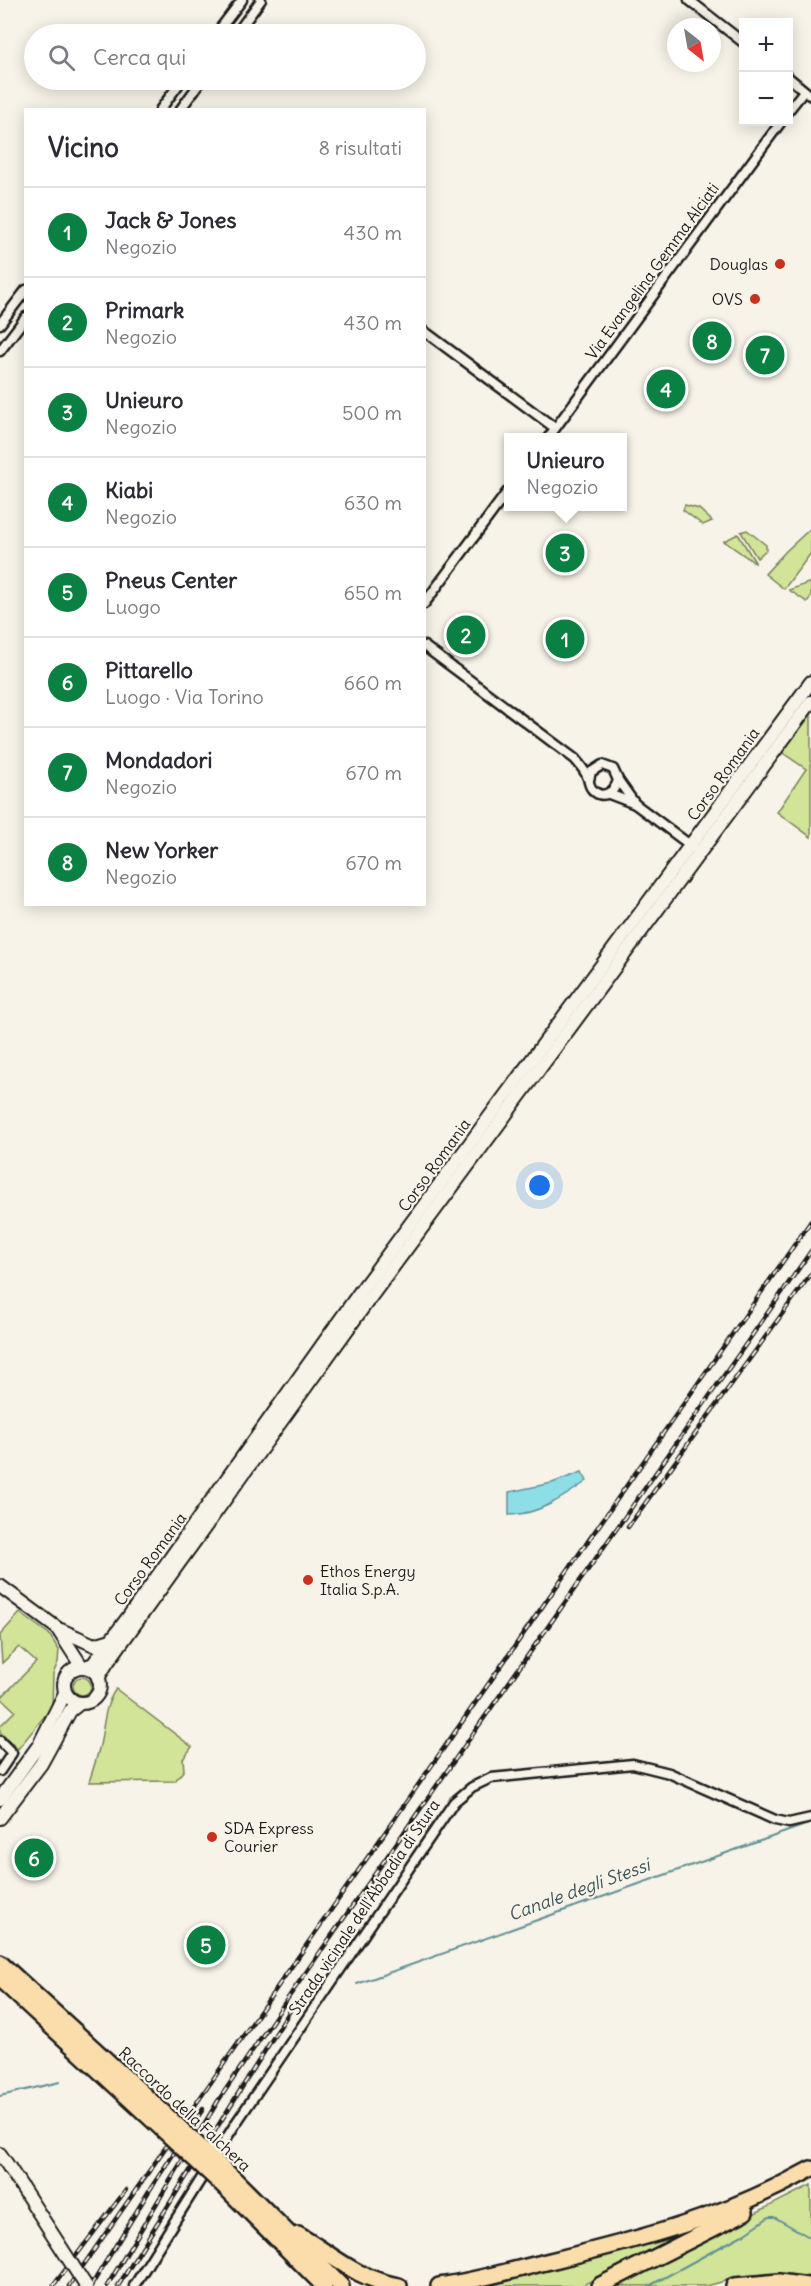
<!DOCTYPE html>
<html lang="it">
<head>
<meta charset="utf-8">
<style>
	:root { --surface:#fff; --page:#f2f2f3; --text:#2b2b33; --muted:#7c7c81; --line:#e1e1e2; --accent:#0b8043 }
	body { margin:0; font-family:Delius,sans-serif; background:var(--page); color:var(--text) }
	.controls { position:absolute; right:18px; top:18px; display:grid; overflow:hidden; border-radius:0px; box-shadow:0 3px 15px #0003 }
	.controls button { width:54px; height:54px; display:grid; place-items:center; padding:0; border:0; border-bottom:2px solid var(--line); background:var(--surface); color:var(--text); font:30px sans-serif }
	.compass { position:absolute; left:667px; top:18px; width:54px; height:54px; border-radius:50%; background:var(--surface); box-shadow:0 3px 15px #0003; rotate:149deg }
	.you { position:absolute; left:540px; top:1186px; width:21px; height:21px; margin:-15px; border:4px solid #fff; border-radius:50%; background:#1a73e8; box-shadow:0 0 0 9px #1a73e833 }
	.badge { display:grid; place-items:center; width:39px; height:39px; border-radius:50%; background:var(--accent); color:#fff; font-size:20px; font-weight:700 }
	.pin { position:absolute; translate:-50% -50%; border:3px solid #fff; box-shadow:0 2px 6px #0006 }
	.popup { position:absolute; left:504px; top:433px; width:123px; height:78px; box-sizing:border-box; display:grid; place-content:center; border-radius:0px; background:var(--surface); filter:drop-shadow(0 2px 4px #0005); font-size:20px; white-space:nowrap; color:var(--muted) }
	.popup b { font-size:22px; color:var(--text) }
	.popup::after { content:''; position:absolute; left:50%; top:100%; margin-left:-12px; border:12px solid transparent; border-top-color:var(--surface) }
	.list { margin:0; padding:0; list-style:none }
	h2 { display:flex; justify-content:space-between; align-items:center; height:78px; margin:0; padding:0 24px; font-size:26px }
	h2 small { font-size:20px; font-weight:400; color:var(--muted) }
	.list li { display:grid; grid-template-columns:39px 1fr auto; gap:18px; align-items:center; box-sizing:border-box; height:90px; padding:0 24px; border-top:2px solid var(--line) }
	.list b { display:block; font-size:22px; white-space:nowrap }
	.list p { margin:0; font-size:20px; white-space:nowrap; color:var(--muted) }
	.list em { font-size:20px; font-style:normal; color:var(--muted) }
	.icon { flex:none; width:33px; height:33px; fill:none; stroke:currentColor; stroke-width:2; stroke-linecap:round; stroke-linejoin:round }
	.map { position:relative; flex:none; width:811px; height:2286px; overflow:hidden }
	.search { position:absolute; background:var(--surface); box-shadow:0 3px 15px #0003; left:24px; top:24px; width:402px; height:66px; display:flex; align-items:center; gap:15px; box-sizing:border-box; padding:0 21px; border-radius:33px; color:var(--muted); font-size:22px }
	.panel { position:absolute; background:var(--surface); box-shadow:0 3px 15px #0003; left:24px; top:108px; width:402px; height:798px; border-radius:0px }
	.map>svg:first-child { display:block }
</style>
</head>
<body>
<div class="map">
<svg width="811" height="2286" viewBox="0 0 811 2286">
	<rect width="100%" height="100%" fill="#f7f3e8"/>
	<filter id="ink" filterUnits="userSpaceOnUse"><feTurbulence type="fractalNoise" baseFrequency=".0167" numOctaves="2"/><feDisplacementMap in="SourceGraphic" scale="12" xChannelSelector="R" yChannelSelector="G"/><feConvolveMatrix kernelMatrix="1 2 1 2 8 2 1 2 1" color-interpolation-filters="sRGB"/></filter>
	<g filter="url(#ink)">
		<!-- green -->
		<g fill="#d2e498" stroke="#77805a" stroke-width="1.5">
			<polygon points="685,505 699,509 712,521 703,525 683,510"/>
			<polygon points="811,528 811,553 784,589 765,574 786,551"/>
			<polygon points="747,530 766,545 766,550 757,558 741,532"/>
			<polygon points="738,534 755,562 755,563 724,541"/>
			<polygon points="811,582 811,597 807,602 789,590"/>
			<polygon points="811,711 811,837 777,812 806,769 780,751"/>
			<polygon points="20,1613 49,1634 59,1650 58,1662 53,1674 52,1707 18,1749 0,1732 0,1726 15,1711 1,1698 36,1662 19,1647 2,1663 0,1635"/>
			<circle cx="82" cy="1686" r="9"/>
			<path d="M116,1689L192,1747L183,1759L184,1770L175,1781L89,1782C93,1770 97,1757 100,1745C104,1727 104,1705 116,1689Z"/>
			<polygon points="811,2185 811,2276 769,2274 743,2276 707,2286 611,2286"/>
			<polygon points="685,2230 686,2233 581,2286 472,2286"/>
		</g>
		<!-- water -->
		<path fill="#8ddee7" stroke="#609096" stroke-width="1.5" d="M582,1472L587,1481C564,1497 538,1515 509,1515V1492L552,1483Z"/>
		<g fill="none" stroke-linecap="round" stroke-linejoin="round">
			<!-- stream -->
			<g stroke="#609096" stroke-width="2">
				<polyline points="357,1984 811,1823"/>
				<polyline points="0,2096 60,2082"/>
				<polyline points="649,2286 746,2233 769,2217 774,2217 811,2238"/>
			</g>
			<defs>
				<g id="minor">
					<polyline points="689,0 744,43"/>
					<polyline points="216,34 242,0"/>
					<polyline points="236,34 261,0"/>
					<polyline points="788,77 811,96"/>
					<polyline points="160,110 182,80"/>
					<polyline points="180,110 202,80"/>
					<polyline points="788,111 804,91"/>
					<polyline points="0,324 26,290"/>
					<polyline points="424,331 555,428"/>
					<polyline points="0,351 26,317"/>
					<polyline points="548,438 781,122"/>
					<polyline points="424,604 508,491"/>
					<path d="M424,646L575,759C579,764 584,769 587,776C589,780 589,786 592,789C602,801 615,792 618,780L613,769L602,765L591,772L589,780"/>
					<polyline points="618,780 635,804"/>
					<polyline points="609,794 635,804 694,848"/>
					<polyline points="0,1741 12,1753 0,1771"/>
					<polyline points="134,2286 236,2123 454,1802 472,1787 491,1778 633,1764 669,1773 775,1820 789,1823 811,1818"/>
				</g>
				<g id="secondary">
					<polyline points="0,1586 57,1628 82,1667"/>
					<polyline points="61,1630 94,1645 111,1640"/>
					<circle cx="82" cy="1685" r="18"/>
					<polyline points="85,1667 93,1664 129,1616 360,1292 811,682"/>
					<polyline points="98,1678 107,1663 367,1302 811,702"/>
					<polyline points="0,1799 39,1745 65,1693"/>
					<polyline points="0,1818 41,1764 70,1711 80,1703"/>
					<polyline points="0,2154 9,2167"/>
				</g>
				<g id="motorway">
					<polyline points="0,1963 154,2104"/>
					<polyline points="0,1979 145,2113"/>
					<polyline points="234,2179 341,2286"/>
					<polyline points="226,2188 324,2286"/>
					<path d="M298,2235C335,2256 354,2278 399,2286"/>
					<path d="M439,2286C476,2281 513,2270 550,2261C645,2238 725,2217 811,2169"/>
					<polyline points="599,2286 745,2212"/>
					<polyline points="734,2286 779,2282 807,2286"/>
				</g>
			</defs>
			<!-- minor casing -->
			<use href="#minor" stroke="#1c1c1c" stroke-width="13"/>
			<!-- secondary casing -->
			<use href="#secondary" stroke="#1c1c1c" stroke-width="16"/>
			<!-- motorway casing -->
			<use href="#motorway" stroke="#1c1c1c" stroke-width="20"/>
			<!-- minor -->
			<use href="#minor" stroke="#f7f3e8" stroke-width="8"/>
			<!-- secondary -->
			<use href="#secondary" stroke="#f7f3e8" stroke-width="12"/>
			<!-- motorway -->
			<use href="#motorway" stroke="#faddab" stroke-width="15"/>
			<defs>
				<g id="rail">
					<polyline points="628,1527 811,1274"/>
					<polyline points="53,2286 126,2190"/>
					<polyline points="69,2286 811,1221"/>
					<polyline points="91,2286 149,2191 203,2109"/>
					<polyline points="107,2286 218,2101 288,1998 811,1251"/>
					<polyline points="118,2286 291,2009"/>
				</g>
			</defs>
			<!-- rail casing -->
			<use href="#rail" stroke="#1c1c1c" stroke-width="4.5"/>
			<!-- rail -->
			<use href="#rail" stroke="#f7f3e8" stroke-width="2" stroke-dasharray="7" stroke-linecap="butt"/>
			<defs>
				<polyline id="secondary-bridge" points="9,2167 86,2286"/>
				<g id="motorway-bridge">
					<polyline points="154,2104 234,2179"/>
					<polyline points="145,2113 226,2188"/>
				</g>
			</defs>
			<!-- secondary-bridge casing -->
			<use href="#secondary-bridge" stroke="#1c1c1c" stroke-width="16" stroke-linecap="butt"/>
			<!-- motorway-bridge casing -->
			<use href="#motorway-bridge" stroke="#1c1c1c" stroke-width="20" stroke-linecap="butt"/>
			<!-- secondary-bridge -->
			<use href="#secondary-bridge" stroke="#f7f3e8" stroke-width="12"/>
			<!-- motorway-bridge -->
			<use href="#motorway-bridge" stroke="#faddab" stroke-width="15"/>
		</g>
	</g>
	<!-- markers -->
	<g fill="#c8321e" stroke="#f7f3e8" stroke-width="2">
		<circle cx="780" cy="264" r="6"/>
		<circle cx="755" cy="299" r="6"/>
		<circle cx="308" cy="1580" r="6"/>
		<circle cx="212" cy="1837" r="6"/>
	</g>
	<g text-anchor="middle" stroke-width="4.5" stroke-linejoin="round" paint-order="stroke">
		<!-- poi labels -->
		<g font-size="16" fill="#1c1c1c" stroke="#f7f3e8" text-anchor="end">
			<text x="768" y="270">Douglas</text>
			<text x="743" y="305">OVS</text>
			<text x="320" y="1577" text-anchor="start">Ethos Energy<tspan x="320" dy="18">Italia S.p.A.</tspan></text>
			<text x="224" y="1834" text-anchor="start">SDA Express<tspan x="224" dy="18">Courier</tspan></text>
		</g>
		<!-- street labels -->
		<g font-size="16" fill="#1c1c1c" stroke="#f7f3e8">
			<text transform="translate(652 271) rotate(-54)" y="6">Via Evangelina Gemma Alciati</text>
			<text transform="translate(723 774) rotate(-54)" y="6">Corso Romania</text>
			<text transform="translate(434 1165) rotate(-54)" y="6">Corso Romania</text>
			<text transform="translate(150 1559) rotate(-54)" y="6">Corso Romania</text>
			<text transform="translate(364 1907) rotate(-56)" y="6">Strada vicinale dell'Abbadia di Stura</text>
			<text transform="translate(185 2109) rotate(43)" y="6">Raccordo della Falchera</text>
		</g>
		<!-- water labels -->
		<g font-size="18" font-style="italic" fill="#3e5659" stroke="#f7f3e8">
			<text transform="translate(579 1890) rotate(-20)" y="6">Canale degli Stessi</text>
		</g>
	</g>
</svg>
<div class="controls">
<button>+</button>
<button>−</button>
</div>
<svg class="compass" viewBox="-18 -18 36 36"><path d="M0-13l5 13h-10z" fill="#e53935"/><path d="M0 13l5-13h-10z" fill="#7c7c81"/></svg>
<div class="you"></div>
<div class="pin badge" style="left:565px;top:639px">1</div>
<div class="pin badge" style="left:466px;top:635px">2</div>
<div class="pin badge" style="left:565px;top:553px">3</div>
<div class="popup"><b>Unieuro</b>Negozio</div>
<div class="pin badge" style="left:666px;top:389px">4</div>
<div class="pin badge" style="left:206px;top:1945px">5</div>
<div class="pin badge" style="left:34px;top:1858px">6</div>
<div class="pin badge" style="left:765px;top:355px">7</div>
<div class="pin badge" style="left:712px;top:341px">8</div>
<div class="search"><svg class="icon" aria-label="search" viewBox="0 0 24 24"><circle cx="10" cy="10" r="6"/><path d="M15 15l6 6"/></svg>Cerca qui</div>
<section class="panel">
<h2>Vicino<small>8 risultati</small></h2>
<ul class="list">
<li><span class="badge">1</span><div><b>Jack &amp; Jones</b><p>Negozio</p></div><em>430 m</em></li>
<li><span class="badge">2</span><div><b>Primark</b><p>Negozio</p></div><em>430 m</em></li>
<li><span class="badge">3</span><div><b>Unieuro</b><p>Negozio</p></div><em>500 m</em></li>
<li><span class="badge">4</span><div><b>Kiabi</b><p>Negozio</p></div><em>630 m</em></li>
<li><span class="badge">5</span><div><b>Pneus Center</b><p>Luogo</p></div><em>650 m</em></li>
<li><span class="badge">6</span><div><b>Pittarello</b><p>Luogo · Via Torino</p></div><em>660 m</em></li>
<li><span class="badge">7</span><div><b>Mondadori</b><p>Negozio</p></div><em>670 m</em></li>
<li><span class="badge">8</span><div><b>New Yorker</b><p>Negozio</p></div><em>670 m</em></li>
</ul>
</section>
</div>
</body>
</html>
